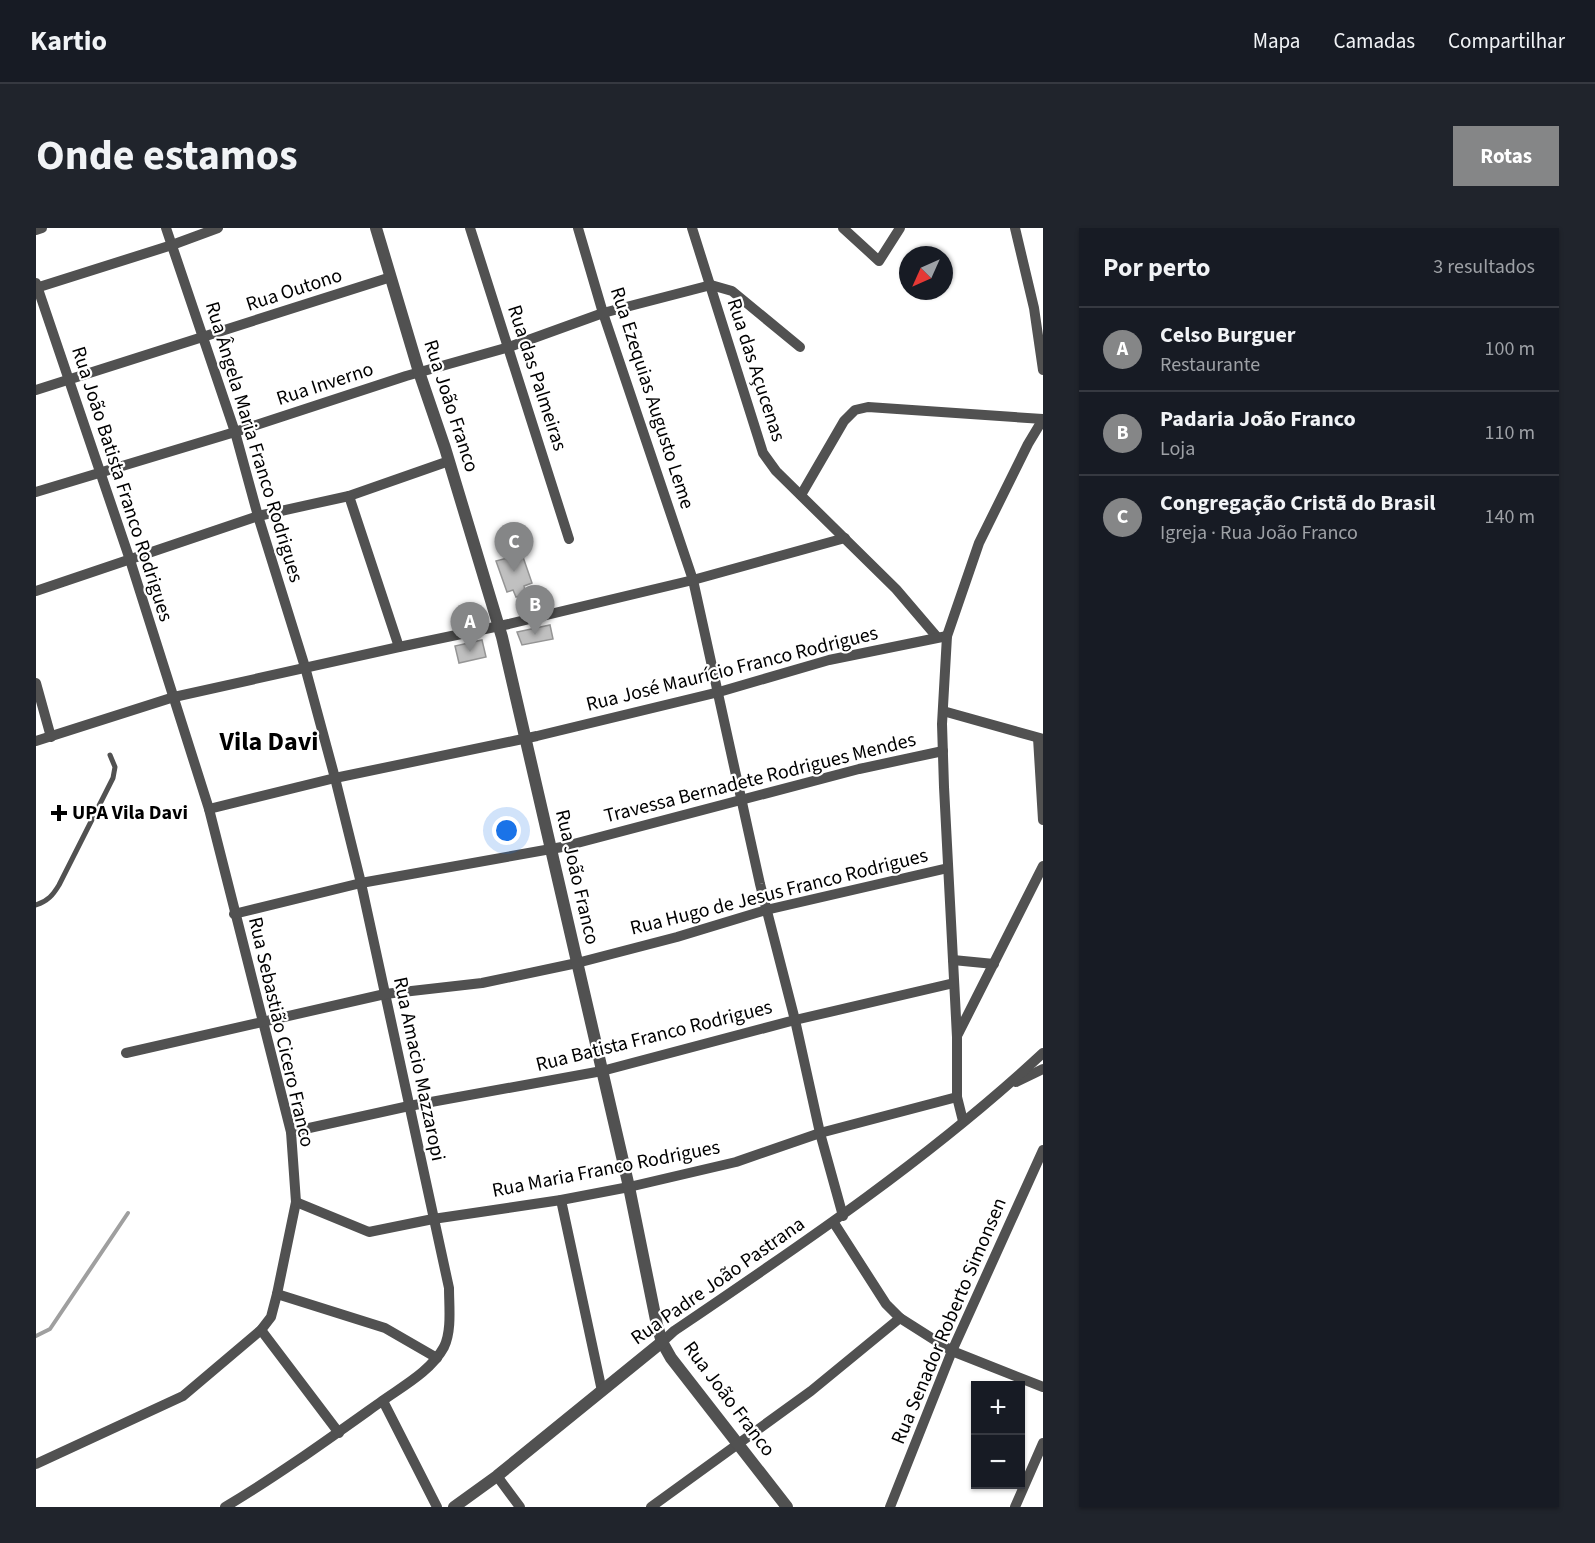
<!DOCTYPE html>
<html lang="pt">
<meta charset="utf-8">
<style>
body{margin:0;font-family:"Source Sans 3",sans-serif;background:#20242c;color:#f1f3f6}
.controls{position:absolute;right:18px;bottom:18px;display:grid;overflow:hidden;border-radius:0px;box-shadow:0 2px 4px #0004}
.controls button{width:54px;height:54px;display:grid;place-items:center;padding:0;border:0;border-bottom:2px solid #363941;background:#171b24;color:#f1f3f6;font:30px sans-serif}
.compass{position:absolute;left:863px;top:18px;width:54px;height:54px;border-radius:50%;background:#171b24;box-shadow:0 2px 4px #0004;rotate:225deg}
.you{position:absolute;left:471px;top:603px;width:21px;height:21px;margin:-15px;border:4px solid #fff;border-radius:50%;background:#1a73e8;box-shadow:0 0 0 9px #1a73e833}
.badge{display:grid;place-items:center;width:39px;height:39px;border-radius:50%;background:#858687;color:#fff;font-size:20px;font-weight:700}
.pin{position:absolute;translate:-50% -50px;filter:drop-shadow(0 2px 3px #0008)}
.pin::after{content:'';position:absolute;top:32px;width:21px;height:18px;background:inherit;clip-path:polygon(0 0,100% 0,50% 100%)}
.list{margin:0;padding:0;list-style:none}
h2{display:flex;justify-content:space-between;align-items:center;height:78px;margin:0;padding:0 24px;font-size:26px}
h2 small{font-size:20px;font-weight:400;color:#9ea1a6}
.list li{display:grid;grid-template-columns:39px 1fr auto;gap:18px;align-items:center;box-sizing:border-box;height:84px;padding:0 24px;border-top:2px solid #363941}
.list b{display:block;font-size:22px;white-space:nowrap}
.list p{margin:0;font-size:20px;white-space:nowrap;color:#9ea1a6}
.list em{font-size:20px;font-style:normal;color:#9ea1a6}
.map{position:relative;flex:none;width:1007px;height:1279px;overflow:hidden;border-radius:0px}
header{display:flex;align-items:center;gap:36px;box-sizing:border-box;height:84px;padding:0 30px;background:#171b24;border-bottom:2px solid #363941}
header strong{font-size:28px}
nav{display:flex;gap:33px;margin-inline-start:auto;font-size:21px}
.intro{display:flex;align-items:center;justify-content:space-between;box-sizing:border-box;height:144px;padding:0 36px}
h1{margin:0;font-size:42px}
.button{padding:15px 27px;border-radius:0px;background:#858687;color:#fff;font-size:21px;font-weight:700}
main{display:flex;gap:36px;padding:0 36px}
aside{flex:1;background:#171b24;border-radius:0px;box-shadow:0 2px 4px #0004}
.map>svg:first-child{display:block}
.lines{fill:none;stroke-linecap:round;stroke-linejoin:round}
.stream{stroke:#9f9f9f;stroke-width:4}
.building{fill:#c0c0c0;stroke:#959595;stroke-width:1.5}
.service{stroke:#515151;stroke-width:5}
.minor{stroke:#515151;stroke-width:10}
.tertiary{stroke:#515151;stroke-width:12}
.poi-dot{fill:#000;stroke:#fff;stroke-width:2}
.labels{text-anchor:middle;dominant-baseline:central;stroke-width:4.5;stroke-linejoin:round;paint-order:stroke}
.street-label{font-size:20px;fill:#000;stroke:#fff}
.poi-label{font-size:20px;font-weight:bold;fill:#000;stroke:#fff;text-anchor:start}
.district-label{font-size:26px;font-weight:bold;fill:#000;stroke:#fff}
</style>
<header>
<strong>Kartio</strong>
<nav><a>Mapa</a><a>Camadas</a><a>Compartilhar</a></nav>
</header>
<div class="intro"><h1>Onde estamos</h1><a class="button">Rotas</a></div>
<main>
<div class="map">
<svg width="1007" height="1279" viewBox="0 0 1007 1279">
<rect width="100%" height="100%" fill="#fff"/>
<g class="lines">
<path class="stream" d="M0,1108L14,1101L92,985"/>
</g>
<g class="building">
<path d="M486,326L496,355L488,358L490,366L480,369L477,362L471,364L460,333Z"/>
<path d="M514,397L517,411L486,417L481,404Z"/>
<path d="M446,412L450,429L423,435L419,418Z"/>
</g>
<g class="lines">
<path class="service" d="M0,677C12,673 17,667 23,657L77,550L79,539L74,527"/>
<g class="minor">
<path d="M130,0L199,204L222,288L269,439L299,550L325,655L413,1060C413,1078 416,1103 408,1119C395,1143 367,1158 346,1173C294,1210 243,1247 189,1279"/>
<path d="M434,0L533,311"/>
<path d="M542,0L567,85L657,352L724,656L759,792L784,905L807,988"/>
<path d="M656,0L727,225L740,243L860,361L901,409"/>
<path d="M807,0L843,33L864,0"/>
<path d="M979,0L998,80L1007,142"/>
<path d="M0,2L6,0"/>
<path d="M0,55L94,332L173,581L255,904L260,974L241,1066L235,1089L225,1102L147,1168L0,1236"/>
<path d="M0,60L136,17L182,0"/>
<path d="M0,162L355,49"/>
<path d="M0,264L199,204L370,148L473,119L567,85L675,57L696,63L764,119"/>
<path d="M765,267L808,193L819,182L832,179L1007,191"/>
<path d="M313,268L363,419"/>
<path d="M0,363L222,288L313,268L413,233"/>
<path d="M0,455L15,509"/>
<path d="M907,483L1007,511"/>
<path d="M1002,510L1007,592"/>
<path d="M0,513L138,469L363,419L473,396L657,352L809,310"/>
<path d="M173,581L299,550L501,508L683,464L793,432L911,408"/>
<path d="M198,686L325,655L526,619L823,541L907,523"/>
<path d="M917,732L958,736"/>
<path d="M922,806L1007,638"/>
<path d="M90,825L349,766L446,755L541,735L641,709L730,682L912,640"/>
<path d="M980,854L1007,841"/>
<path d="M927,893L921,869V809L908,559L906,496L911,408L943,315L992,216L1007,191"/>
<path d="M255,904L373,878L566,843L759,792L918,755"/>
<path d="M525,972L566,1163"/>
<path d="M260,974L333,1004L397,991L525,972L593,959L700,934L784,905L921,869"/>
<path d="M798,995L850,1076L864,1090L916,1123L1007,1159"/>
<path d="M241,1066L349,1100L401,1130"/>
<path d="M225,1102L303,1205"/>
<path d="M626,1114L638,1103C765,1017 894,930 1007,825"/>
<path d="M347,1173L401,1279"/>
<path d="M461,1248L484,1279"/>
<path d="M615,1279L775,1163L864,1090"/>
<path d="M854,1279L916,1123L1007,922"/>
<path d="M979,1279L1007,1215"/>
</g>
<g class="tertiary">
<path d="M340,0L383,144L409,220L466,409L593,959L621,1097L626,1114L635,1130L751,1279"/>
<path d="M418,1279L461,1248L626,1114"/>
</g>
</g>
<path class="poi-dot" d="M20 576h6v6h6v6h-6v6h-6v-6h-6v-6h6z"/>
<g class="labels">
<g class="street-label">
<text transform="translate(258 62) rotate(-18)">Rua Outono</text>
<text transform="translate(720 142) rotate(72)">Rua das Açucenas</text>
<text transform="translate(501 150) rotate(72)">Rua das Palmeiras</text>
<text transform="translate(289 156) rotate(-18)">Rua Inverno</text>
<text transform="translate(616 170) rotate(72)">Rua Ezequias Augusto Leme</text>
<text transform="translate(415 178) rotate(72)">Rua João Franco</text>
<text transform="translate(218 214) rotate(73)">Rua Ângela Maria Franco Rodrigues</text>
<text transform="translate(86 256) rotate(72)">Rua João Batista Franco Rodrigues</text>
<text transform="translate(696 441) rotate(-14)">Rua José Maurício Franco Rodrigues</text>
<text transform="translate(724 550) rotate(-14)">Travessa Bernadete Rodrigues Mendes</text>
<text transform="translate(541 649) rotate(77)">Rua João Franco</text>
<text transform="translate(743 664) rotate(-14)">Rua Hugo de Jesus Franco Rodrigues</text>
<text transform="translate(245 804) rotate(77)">Rua Sebastião Cicero Franco</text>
<text transform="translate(618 808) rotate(-14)">Rua Batista Franco Rodrigues</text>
<text transform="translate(383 841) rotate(78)">Rua Amacio Mazzaropi</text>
<text transform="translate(570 941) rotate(-11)">Rua Maria Franco Rodrigues</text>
<text transform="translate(682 1053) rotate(-35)">Rua Padre João Pastrana</text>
<text transform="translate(913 1093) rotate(-67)">Rua Senador Roberto Simonsen</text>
<text transform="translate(693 1171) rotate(53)">Rua João Franco</text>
</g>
<g class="poi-label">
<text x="36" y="585">UPA Vila Davi</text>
</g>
<g class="district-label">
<text x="233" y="513">Vila Davi</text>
</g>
</g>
</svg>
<div class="controls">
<button>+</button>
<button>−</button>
</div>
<svg class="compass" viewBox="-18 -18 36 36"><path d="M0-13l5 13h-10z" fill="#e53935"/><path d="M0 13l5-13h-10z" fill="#9ea1a6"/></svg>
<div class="you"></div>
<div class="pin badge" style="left:434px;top:424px">A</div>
<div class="pin badge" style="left:499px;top:407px">B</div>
<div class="pin badge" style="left:478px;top:344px">C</div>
</div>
<aside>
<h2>Por perto<small>3 resultados</small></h2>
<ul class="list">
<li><span class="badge">A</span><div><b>Celso Burguer</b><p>Restaurante</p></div><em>100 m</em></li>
<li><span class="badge">B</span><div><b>Padaria João Franco</b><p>Loja</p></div><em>110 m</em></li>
<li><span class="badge">C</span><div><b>Congregação Cristã do Brasil</b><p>Igreja · Rua João Franco</p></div><em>140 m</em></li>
</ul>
</aside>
</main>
